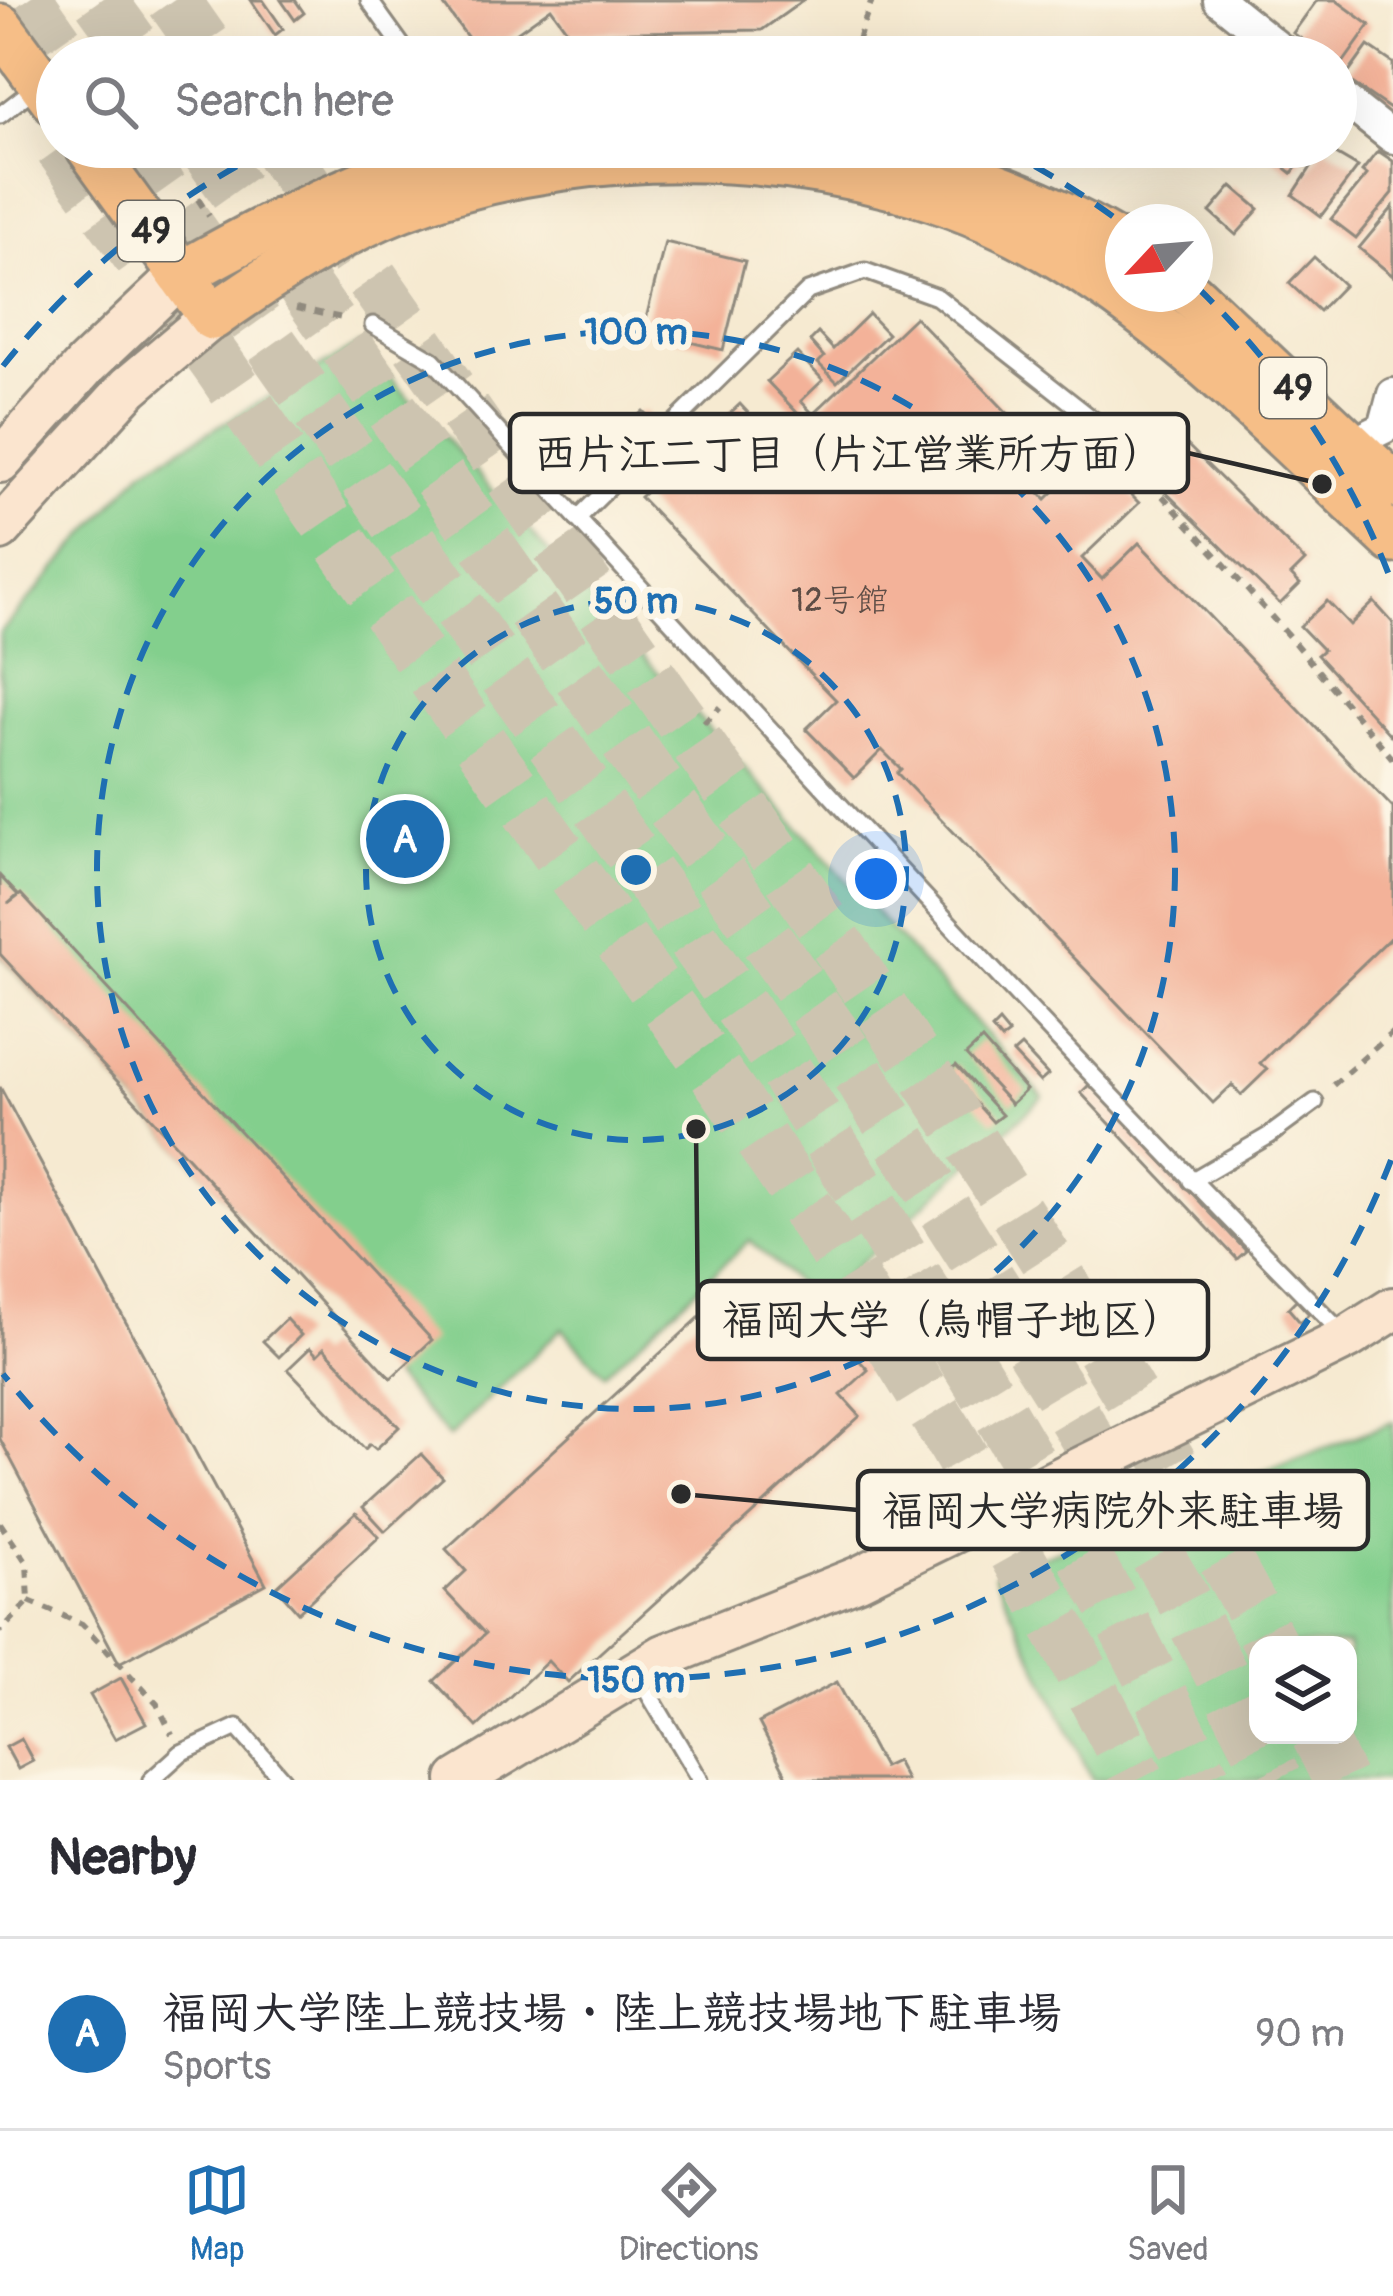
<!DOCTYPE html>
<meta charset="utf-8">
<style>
body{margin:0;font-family:Pangolin,"Klee One",sans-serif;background:#f7f7f7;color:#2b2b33}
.controls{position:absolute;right:36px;bottom:36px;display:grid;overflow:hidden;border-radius:24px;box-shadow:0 12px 48px #0002}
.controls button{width:108px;height:108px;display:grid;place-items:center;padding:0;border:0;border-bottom:3px solid #e1e1e2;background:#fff;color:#2b2b33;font:60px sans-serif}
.compass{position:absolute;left:1105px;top:204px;width:108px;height:108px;border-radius:50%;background:#fff;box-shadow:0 12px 48px #0002;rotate:244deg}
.you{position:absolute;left:876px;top:879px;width:42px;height:42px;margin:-30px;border:9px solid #fff;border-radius:50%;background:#1a73e8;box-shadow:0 0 0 18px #1a73e833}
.badge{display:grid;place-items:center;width:78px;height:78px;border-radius:50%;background:#1f6fb2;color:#fff;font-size:39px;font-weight:700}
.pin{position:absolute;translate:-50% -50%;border:6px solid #fff;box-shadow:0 3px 12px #0006}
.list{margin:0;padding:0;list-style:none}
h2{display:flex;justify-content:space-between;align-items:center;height:156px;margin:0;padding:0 48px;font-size:51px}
h2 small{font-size:39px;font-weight:400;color:#7c7c81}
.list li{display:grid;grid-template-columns:78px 1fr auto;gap:36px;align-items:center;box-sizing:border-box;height:192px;padding:0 48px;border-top:3px solid #e1e1e2}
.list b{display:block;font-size:45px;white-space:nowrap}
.list p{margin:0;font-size:39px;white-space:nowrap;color:#7c7c81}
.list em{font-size:39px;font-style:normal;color:#7c7c81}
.icon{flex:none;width:66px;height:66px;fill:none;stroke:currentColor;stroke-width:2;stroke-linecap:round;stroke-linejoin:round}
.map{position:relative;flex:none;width:1393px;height:1780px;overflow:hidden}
.search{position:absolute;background:#fff;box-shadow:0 12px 48px #0002;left:36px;right:36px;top:36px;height:132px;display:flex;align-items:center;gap:30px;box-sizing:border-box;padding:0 42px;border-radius:66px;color:#7c7c81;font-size:45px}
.sheet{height:348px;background:#fff}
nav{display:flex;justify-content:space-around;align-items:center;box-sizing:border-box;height:168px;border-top:3px solid #e1e1e2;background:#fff;font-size:33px;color:#7c7c81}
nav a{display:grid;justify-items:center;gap:6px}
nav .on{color:#1f6fb2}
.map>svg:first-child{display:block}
.green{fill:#83cf8d;stroke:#577d5c;stroke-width:3;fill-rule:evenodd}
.building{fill:#f3b299;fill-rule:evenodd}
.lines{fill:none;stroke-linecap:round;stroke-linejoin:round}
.highway-tunnel{stroke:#cdc4b0;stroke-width:54;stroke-dasharray:54 27;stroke-linecap:butt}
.lane-casing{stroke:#908a7e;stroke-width:21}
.street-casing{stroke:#908a7e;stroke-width:36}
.secondary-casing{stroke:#908a7e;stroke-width:48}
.primary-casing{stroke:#908a7e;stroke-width:51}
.path{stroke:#908a7e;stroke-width:6;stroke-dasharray:9 9;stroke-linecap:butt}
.lane{stroke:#fff;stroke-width:15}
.street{stroke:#fff;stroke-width:30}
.secondary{stroke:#fbe5cf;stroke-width:42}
.primary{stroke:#f6be87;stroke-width:45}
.ring{fill:none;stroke:#1f6fb2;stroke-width:6;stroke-dasharray:21 15}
.labels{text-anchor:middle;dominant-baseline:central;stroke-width:12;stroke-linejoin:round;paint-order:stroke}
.number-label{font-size:33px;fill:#5d4d46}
.shield{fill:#fcf5e5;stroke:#6a6863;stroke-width:3}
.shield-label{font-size:36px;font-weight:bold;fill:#2b2b2b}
.centre{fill:#1f6fb2;stroke:#fcf5e5;stroke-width:6}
.ring-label{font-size:36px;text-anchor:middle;font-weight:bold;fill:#1f6fb2;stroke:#fcf5e5;stroke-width:12;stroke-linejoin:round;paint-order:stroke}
.leader{fill:none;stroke:#2b2b2b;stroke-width:4.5}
.callout-dot{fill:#2b2b2b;stroke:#fcf5e5;stroke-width:4.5}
.callout{fill:#fcf5e5;stroke:#2b2b2b;stroke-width:4.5}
.callout-label{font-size:42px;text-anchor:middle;font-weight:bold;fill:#2b2b2b}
</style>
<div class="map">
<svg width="1393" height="1780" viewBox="0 0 1393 1780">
<rect width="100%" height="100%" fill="#fcf5e5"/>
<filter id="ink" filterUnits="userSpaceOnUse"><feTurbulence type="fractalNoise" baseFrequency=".00833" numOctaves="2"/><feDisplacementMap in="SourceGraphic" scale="24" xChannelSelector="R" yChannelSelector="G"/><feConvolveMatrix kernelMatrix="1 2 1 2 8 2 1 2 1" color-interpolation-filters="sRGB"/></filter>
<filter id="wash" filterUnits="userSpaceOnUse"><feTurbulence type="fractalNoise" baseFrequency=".004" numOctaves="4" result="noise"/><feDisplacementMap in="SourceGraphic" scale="48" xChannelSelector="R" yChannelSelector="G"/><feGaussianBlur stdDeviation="2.7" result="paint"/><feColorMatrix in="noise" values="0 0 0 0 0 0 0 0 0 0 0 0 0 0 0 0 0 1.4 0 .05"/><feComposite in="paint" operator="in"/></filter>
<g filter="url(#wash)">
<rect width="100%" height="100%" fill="#f6ead1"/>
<g class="green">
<path d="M360,344L1043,1097L816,1303L750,1240L604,1374L562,1328L449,1437L0,955V633L143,470Z"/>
<path d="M1393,1422V1780H1092L994,1575ZM1258,1645H1348V1735H1258Z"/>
</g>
<g id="blocks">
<g class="building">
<path d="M251,0H263L283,29L275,35Z"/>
<path d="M281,0H295L304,13L295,20Z"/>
<path d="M440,0H804L762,30L569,33L551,8L482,57Z"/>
<path d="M1317,0H1336L1370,25L1340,67L1336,57H1326L1293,33Z"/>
<path d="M1218,33L1251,57H1198Z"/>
<path d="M1368,46L1393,63V105L1390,109L1345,78Z"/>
<path d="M1259,147H1311L1292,173Z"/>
<path d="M1324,147L1358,167L1321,216L1293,195Z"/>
<path d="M1378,151L1393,161V193L1356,238L1331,219L1367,175L1362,171Z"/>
<path d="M1232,186L1259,209L1236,235L1210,212Z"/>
<path d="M1393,207V276L1359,248Z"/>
<path d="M665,242L745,261L723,350L643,331Z"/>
<path d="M1314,257L1344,285L1319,311L1289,283Z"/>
<path d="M869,314L888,334L837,382L818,363L824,357L810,341L818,333L833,349Z"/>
<path d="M915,317L1049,456L1026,478L1046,499L1092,454L1109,472L1139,441L1150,452L1172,430L1305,561L1291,575L1300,584L1280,604L1144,471L1126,490L1139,503L1082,558L1102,579L1139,543L1393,808V935L1260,1063L1267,1070L1241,1095L1232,1085L1213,1103L897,773L901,769L882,750L854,778L806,729L836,700L640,497L740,404L777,444L803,419L767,381L797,353L823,380L801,401L813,414ZM1133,460L1140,467L1122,486L1115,478Z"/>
<path d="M643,411L650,418L624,442L617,435Z"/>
<path d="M1327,601L1350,625L1374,602L1393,623V738L1317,655L1323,650L1300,626Z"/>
<path d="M0,876L18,895L8,904L21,894L432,1340L391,1378L0,954Z"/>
<path d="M999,1022L1009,1034L1001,1040L992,1029Z"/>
<path d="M982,1040L1026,1090L1011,1104L966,1055Z"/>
<path d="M1021,1046L1048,1075L1040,1082L1013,1053Z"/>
<path d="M956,1065L1002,1115L993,1122L948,1072Z"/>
<path d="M1090,1084L1246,1251L1237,1259L1081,1093Z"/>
<path d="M0,1087L266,1584L119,1663L0,1439Z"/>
<path d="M736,1284L756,1306L776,1287L834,1349L842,1341L868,1370L841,1395L860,1416L568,1682L548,1661L477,1727L434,1681L485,1634L445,1591L466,1571L446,1549Z"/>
<path d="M1296,1300L1309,1314L1300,1322L1288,1308Z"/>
<path d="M286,1319L301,1335L279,1357L263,1341Z"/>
<path d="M310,1348L317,1355L324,1348L399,1427L376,1449L370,1444L365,1449L288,1369Z"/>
<path d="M421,1454L443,1478L385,1531L363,1507Z"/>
<path d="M356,1513L379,1537L298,1612L276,1587Z"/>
<path d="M121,1678L146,1723L115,1739L90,1695Z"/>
<path d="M837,1682L883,1767L896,1761L906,1780H789L759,1723Z"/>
<path d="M21,1739L33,1761L18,1769L6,1747Z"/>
</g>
</g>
</g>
<g filter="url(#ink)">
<use href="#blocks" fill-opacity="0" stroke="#908a7e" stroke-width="3"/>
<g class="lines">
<g class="highway-tunnel">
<path d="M26,0L66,57"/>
<path d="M100,0L141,57"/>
<path d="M173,0L213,57"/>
<path d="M61,147L222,370L448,698L731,1095L832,1246L954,1444L1070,1649L1138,1780"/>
<path d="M131,147L781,1064L1002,1417L1123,1623L1204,1780"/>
<path d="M205,147L831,1031L1059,1391L1180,1594L1275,1780"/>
<path d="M278,147C412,334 542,524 675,712C887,1013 1099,1318 1271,1645"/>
<path d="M1318,1735L1340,1780"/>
</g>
<g class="lane-casing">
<g id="lane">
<path d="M369,0L410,57"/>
<path d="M0,115L40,84"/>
<path d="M373,325L433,360C732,688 1030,1018 1342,1333"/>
<path d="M577,519L808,291L865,271L937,297L1100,425"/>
<path d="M1191,1181L1270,1135L1315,1102"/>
<path d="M637,1674L700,1780"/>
<path d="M151,1780L181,1753L237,1727L283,1780"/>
</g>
</g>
<g class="street-casing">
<g id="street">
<path d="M1219,0L1290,57"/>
<path d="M1336,93L1393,138"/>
<path d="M1351,444L1384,428L1393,394"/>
</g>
</g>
<g class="secondary-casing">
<g id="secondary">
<path d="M0,461L85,366L182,274"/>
<path d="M0,529L129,387L212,317"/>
<path d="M459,1780L664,1656L859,1578L1347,1338L1393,1309"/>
</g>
</g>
<g class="primary-casing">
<g id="primary">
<path d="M0,27L57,104"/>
<path d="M89,147L212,317C272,275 333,235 401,208C598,133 860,142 1045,248C1176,323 1284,438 1393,540"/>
<path d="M884,147C967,174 1049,202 1123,247"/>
<path d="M182,274C273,222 366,177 467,147"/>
<path d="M1191,294L1393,485"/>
</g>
</g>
<g class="path">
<path d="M705,57H733"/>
<path d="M852,57L872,0"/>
<path d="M198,199L209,216"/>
<path d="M296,308L347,319"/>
<path d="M1114,442L1280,626L1393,759"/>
<path d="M704,723L720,707"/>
<path d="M1333,1085L1393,1032"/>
<path d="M0,1523L27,1563L29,1601L0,1632"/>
<path d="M29,1601L82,1624L157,1704L172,1734"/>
</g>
<use href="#lane" class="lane"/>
<use href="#street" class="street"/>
<use href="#secondary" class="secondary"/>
<use href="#primary" class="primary"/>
</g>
</g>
<g class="ring">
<circle cx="636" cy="870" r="270"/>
<circle cx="636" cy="870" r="539"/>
<path d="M1391 1160A809 809 0 0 1 3 1374M3 366A809 809 0 0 1 269 149M1003 149A809 809 0 0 1 1123 224M1198 288A809 809 0 0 1 1391 580"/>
</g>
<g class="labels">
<g class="number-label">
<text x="840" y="600">12号館</text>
</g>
<g class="shield">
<rect x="118" y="201" width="66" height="60" rx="9"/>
<rect x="1260" y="358" width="66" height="60" rx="9"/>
</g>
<g class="shield-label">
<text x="151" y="231">49</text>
<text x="1293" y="388">49</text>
</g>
</g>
<circle cx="636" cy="870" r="18" class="centre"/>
<g class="ring-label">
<text x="636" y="344">100 m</text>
<text x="636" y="613">50 m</text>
<text x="636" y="1692">150 m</text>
</g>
<path class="leader" d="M1322 484L1188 453M696 1129L698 1320M681 1494L858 1510"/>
<g class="callout-dot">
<circle cx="1322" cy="484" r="12"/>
<circle cx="696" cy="1129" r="12"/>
<circle cx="681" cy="1494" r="12"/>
</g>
<g class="callout">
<rect x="510" y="414" width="678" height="78" rx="12"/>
<rect x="698" y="1281" width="510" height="78" rx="12"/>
<rect x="858" y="1471" width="510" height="78" rx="12"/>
</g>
<g class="callout-label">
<text x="849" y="468">西片江二丁目（片江営業所方面）</text>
<text x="953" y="1334">福岡大学（烏帽子地区）</text>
<text x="1113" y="1525">福岡大学病院外来駐車場</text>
</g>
</svg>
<div class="controls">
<button><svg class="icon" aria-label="layers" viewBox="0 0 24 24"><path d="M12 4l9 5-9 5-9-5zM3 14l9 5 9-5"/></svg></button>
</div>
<svg class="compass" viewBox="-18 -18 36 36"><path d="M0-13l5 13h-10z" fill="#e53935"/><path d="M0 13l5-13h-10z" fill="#7c7c81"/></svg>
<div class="you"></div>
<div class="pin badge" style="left:405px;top:839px">A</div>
<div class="search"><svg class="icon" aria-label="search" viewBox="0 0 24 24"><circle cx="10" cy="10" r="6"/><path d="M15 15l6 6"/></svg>Search here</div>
</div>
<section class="sheet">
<h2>Nearby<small></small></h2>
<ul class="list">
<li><span class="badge">A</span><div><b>福岡大学陸上競技場・陸上競技場地下駐車場</b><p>Sports</p></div><em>90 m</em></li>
</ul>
</section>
<nav>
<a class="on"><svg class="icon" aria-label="map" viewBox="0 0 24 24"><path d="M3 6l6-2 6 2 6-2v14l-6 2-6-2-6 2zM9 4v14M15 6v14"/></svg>Map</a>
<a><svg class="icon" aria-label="directions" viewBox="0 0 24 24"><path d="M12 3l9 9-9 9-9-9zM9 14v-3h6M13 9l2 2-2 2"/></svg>Directions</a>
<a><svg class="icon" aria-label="saved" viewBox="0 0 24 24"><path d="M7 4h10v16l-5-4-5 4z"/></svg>Saved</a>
</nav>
